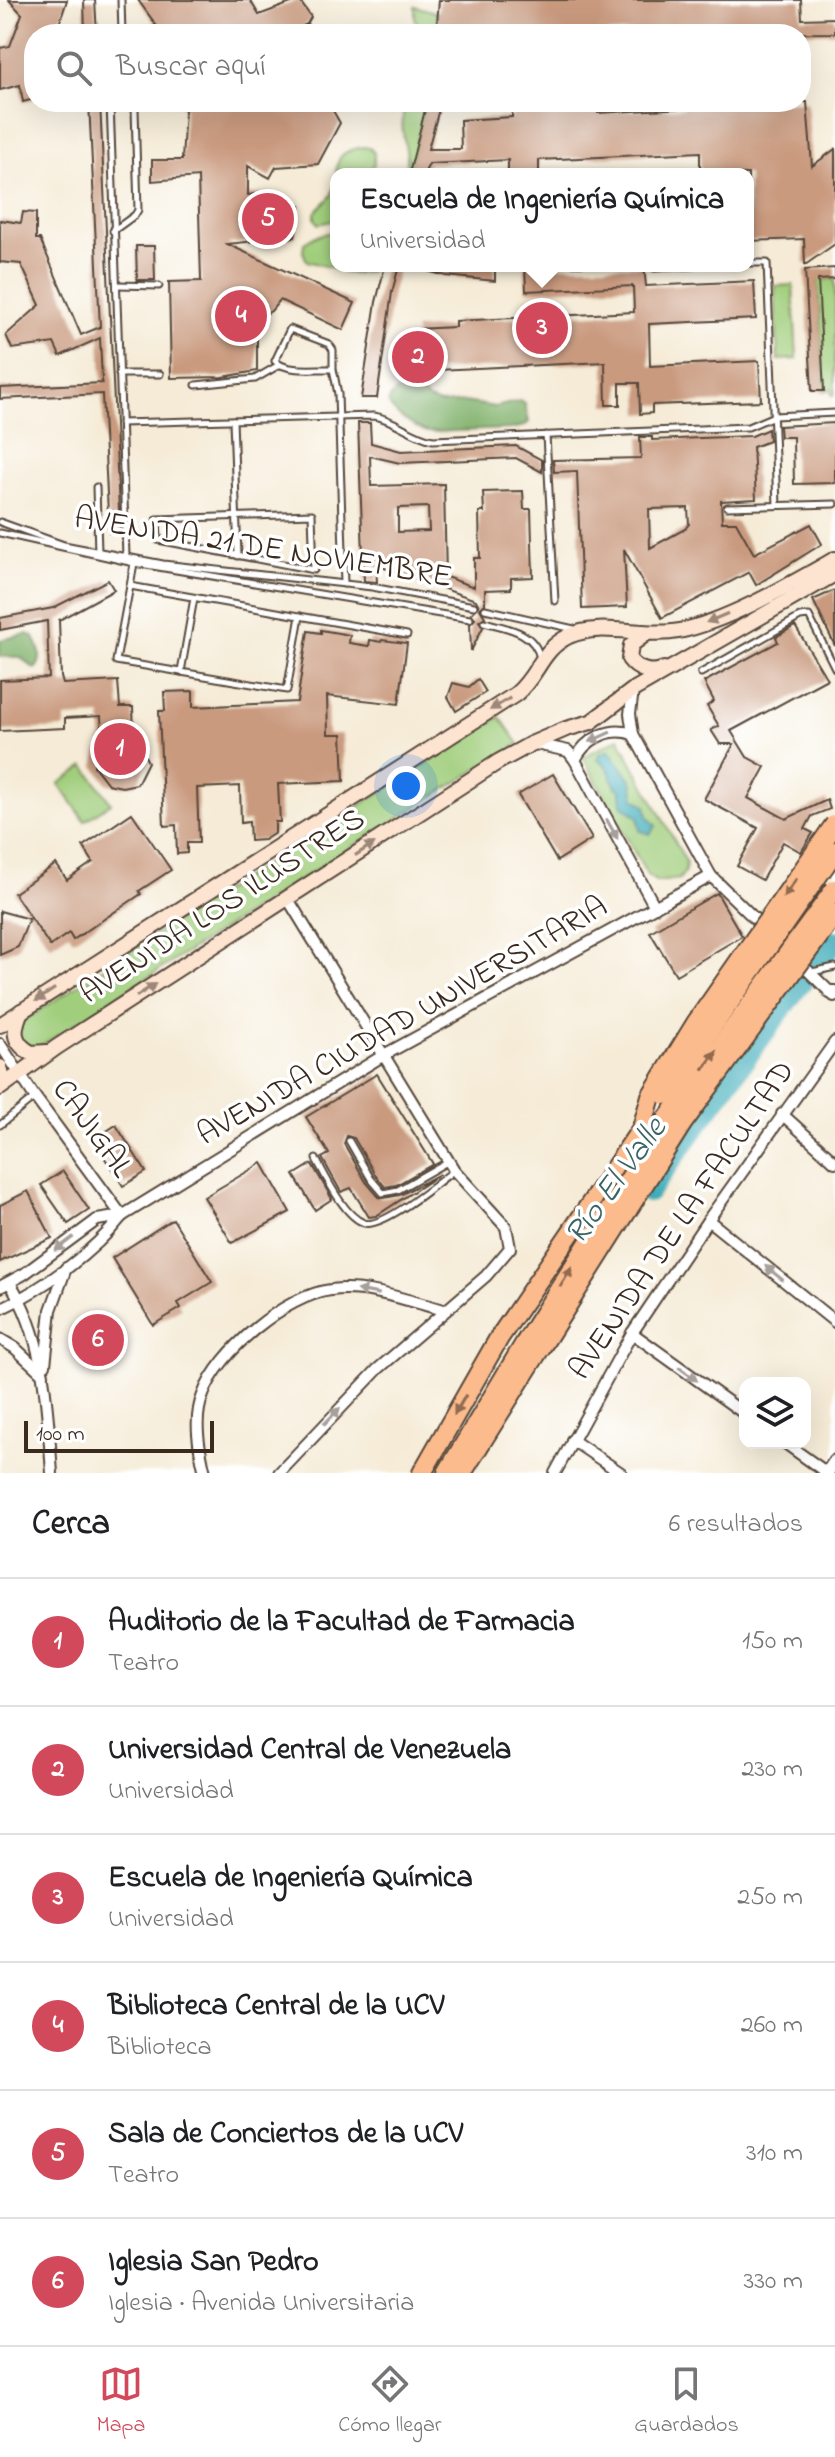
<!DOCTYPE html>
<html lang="es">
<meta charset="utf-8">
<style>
body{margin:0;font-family:"Indie Flower",sans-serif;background:#f6f6f6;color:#202124}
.controls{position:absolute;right:24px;bottom:24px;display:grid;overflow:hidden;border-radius:16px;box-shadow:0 8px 32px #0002}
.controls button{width:72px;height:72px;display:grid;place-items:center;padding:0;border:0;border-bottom:2px solid #e0e0e0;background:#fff;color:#202124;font:40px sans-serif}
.scale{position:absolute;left:24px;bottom:20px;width:190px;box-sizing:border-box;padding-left:8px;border:4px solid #3b2a1e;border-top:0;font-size:22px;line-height:28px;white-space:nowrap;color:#3b2a1e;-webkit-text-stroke:6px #fff;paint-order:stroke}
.you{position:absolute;left:406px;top:786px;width:28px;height:28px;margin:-20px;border:6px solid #fff;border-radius:50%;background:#1a73e8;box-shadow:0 0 0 12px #1a73e833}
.badge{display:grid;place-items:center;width:52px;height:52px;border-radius:50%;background:#d1495b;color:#fff;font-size:26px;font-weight:700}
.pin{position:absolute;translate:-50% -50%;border:4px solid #fff;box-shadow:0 2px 8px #0006}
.popup{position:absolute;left:330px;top:168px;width:424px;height:104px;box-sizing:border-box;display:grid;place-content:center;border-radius:16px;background:#fff;filter:drop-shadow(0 2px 6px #0005);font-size:26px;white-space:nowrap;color:#757577}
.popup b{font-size:30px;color:#202124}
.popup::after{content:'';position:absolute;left:50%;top:100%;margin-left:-16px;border:16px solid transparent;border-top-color:#fff}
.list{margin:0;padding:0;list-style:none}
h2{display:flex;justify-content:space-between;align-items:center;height:104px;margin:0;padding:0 32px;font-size:34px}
h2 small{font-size:26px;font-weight:400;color:#757577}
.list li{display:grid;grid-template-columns:52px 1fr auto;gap:24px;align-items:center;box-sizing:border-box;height:128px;padding:0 32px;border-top:2px solid #e0e0e0}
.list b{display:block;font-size:30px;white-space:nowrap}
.list p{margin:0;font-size:26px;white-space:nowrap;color:#757577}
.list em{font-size:26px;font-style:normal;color:#757577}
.icon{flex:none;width:44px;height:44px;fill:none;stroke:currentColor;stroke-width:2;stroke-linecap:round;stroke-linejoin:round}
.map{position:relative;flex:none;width:835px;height:1473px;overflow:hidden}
.search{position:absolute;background:#fff;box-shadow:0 8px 32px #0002;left:24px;right:24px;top:24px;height:88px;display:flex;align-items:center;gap:20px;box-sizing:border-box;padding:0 28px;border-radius:32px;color:#757577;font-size:30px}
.sheet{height:872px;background:#fff}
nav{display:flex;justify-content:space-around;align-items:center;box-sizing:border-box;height:112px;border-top:2px solid #e0e0e0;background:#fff;font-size:22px;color:#757577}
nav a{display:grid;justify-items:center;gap:4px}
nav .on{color:#d1495b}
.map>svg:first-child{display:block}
.green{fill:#a0ce7b;stroke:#6e7c4c;stroke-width:2}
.forest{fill:#80b16b;stroke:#5e6e44;stroke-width:2}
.water{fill:#3cacb9;stroke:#3c6b6c;stroke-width:2}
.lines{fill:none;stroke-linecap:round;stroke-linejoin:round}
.river{stroke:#3cacb9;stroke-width:22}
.building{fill:#c99a7e;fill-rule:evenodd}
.service-casing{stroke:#57473a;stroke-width:9}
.minor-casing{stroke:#57473a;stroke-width:14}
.tertiary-casing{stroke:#57473a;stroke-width:16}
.secondary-casing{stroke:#57473a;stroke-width:18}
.motorway-casing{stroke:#57473a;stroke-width:22}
.service{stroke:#fff;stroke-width:5}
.minor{stroke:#fff;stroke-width:10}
.tertiary{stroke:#fff;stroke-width:12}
.secondary{stroke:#fde4d1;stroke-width:14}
.motorway{stroke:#fbbb8d;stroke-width:18}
.motorway-bridge-casing{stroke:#57473a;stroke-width:22;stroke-linecap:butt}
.motorway-bridge{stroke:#fbbb8d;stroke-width:18}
.oneway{fill:#9c8778}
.oneway2{fill:#a79f9a}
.oneway3{fill:#916b50}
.labels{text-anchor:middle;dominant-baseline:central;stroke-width:7;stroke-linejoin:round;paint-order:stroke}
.street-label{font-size:32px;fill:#3b2a1e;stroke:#fff}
.water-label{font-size:34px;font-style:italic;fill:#3b6464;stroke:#fff}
</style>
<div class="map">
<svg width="835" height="1473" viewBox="0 0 835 1473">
<rect width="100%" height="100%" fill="#fff"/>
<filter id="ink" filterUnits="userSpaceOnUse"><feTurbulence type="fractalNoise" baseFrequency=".0125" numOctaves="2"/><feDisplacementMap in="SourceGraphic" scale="16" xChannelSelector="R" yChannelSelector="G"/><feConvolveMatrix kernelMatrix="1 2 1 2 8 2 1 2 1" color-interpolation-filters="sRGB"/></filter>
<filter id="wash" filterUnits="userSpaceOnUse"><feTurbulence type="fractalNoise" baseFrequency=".006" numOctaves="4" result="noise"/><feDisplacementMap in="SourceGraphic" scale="32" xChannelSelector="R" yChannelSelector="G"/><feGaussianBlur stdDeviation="1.8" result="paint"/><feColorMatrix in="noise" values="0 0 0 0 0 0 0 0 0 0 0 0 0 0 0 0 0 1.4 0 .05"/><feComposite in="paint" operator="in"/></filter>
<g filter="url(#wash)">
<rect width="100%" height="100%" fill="#f5ebd6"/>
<g class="green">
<path d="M415,6L438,13L436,34H420L415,18Z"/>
<path d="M408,102H427L409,174H405C413,150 393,126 408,102Z"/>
<path d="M363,147L370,148L374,153V165L365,174H336V220L319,224L315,219V213C320,205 328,202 332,194C342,170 326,153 363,147Z"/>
<path d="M336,231V266H373L370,271L354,274L307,261L303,252L304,243L316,236Z"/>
<path d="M835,279V395H832L831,389L824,391L818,280Z"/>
<path d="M793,285L797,359L778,360L775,286Z"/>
<path d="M500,717L519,744L377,831L45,1043L30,1051L13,1028L157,933Z"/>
<path d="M619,738L686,862L685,872L679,879L657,882L647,875L583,757Z"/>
<path d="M85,766L111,803L85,821L59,784Z"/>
</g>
<g class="forest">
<path d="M407,389L419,391L429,400L441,404L465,402L495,407L520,401L525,404L529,422L524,426L512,429L427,432C414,427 392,414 388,402C392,393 397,390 407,389Z"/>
<path d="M27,634L33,636C39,646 44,660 35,669L20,657L0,656V640Z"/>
</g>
<path class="water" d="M609,750L632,781L635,798L646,806L648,817L656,826L650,834L640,831L638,817L622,805L621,791C611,786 613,773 606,766C603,763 599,762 597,758L600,754Z"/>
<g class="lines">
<path class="river" d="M648,1192L795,990L835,941"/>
</g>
<g id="blocks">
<g class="building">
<path d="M9,0H67L56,34H34V99L23,102L20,85L0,90V48L10,46L22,14Z"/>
<path d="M84,0H95L97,34H85Z"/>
<path d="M138,0H250L259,15L299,0L311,17L307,24L287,34H138L156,25Z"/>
<path d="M439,0H801L802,19L835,18V33L680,34V29L591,34H436Z"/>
<path d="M89,102H100L120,532L109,533L102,394L0,399V388L102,383L100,338L60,356L54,343L12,349L6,335L40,305L21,264L0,262V220L21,223L23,212L36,213V239H40L81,335L100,327Z"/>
<path d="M175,102H328L340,123L318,164L276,167L270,178L248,166V195L267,193L300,206L295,237L227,244L355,303L343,330L280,300L271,311L257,319V371L223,377L171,378L169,282L201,281L198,177L152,181V160H182L185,109Z"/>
<path d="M427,102H441L428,149H461L460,120L512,117V102H598V113L684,108L683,102H807L812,166L835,149V244L805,265L804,239L748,241V174H700V152L539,160V174H508V160L429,164L424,174H409Z"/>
<path d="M136,246H154L155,280H137Z"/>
<path d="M385,266H399L392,292L377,398H361L376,302Z"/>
<path d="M419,266H495V281L446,276L419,269Z"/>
<path d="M525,266H644L646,286L754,281L756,319L649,324L650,366L759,361L761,401L652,405V413L640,414L639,383H620V405H606L605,362L417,371L415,329L455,327V321L634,312L633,286L526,291Z"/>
<path d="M835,268V279L818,280L824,391H812L805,270Z"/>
<path d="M358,423H370L371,443L401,451L516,446L542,460V472L516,458L400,463L370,456L371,486L444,484L446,577L474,587V558H480L479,512H484L483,492L523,491L524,509H531L533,577L511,578V589L485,590V604L480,609L485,617L479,621L483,627L471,651L470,624L475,619L471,614L479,606L476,600L376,565L377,582L364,581ZM428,507L429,531L398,532V508Z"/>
<path d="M835,423V483L794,484L793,437H780L779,426Z"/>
<path d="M768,429L769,441L753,447L756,499L721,501L722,522H736L754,554L811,524L822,544L756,585L749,572L662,618L624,549L627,607L582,609L577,471L554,472L553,460L641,458L640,437H652V440L752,436ZM688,508L689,524L685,529L650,548L649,509Z"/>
<path d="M108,580L114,590L59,620L61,677L63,684L118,681L120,707H133L134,734L148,762L137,784L122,787L108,784L94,766L102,736L101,716L65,718V728L0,731V680L49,678L47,621L0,630V618L53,608Z"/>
<path d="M835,590V646L813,600Z"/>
<path d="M795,626L827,679L731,731L747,757L765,767L748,798L786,819L827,800L830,809L812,816L805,829L813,833L801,852L783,842L762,880L737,866L758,828L704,799L734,744H720L711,730L719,726L707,706L714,701L704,682L778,642L776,637Z"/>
<path d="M321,630L350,635L349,643L369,646L370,640L381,642L382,640L407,643L399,704L327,696L328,734H342L344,781L278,784L280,822H275V833L264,840L250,841L249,822L241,823L240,786L197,788L199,843H187V853L177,854L176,825L164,826L159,711H165L164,692L193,691V707L297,702L308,631L321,633Z"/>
<path d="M478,679L486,692L456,711L448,697L453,683L469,687Z"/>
<path d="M553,774L592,839L557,861L518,795Z"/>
<path d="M132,813L171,870L139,891L141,894L73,940L69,933L50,946L14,893L56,864L67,880L93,862L83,846Z"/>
<path d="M717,893L742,936L676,975L650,932Z"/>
<path d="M0,911L29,919L18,947L0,955Z"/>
<path d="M377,1074L433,1164L396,1185L385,1187L376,1176L354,1138L347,1136L344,1144L366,1182L379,1197L384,1198L400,1195L440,1174L376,1216L369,1217L351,1188L341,1192L322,1158L329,1154L306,1117Z"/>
<path d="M116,1125L146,1172L123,1186L93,1140Z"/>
<path d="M262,1163L290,1212L232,1243L204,1197Z"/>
<path d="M312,1164L332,1199L315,1210L294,1175Z"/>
<path d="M63,1171L89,1210L68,1224L41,1185Z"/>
<path d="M28,1191L52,1238L0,1262V1205Z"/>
<path d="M173,1219L212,1282L178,1303L181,1308L153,1325L112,1258Z"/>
</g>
</g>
</g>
<g filter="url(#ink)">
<use href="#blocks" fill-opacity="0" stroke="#57473a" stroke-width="2"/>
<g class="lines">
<g class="service-casing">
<g id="service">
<path d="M121,0L122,34"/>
<path d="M110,102L126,556"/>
<path d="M113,231L135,215L138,210L135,109L131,102"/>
<path d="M748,263H767L777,505"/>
<path d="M654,268L692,266"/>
<path d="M118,285L159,286"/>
<path d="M333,369C316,368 288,373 275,361L290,329L329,344L333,350V369L338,394L344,584"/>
<path d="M119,374H160"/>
<path d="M196,385L255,379L279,365"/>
<path d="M233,420L238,556"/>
<path d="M121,423L374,416C395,419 411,436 433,440L748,427L774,416L835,413"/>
<path d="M546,435L555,601"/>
<path d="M96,487L98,552"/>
<path d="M727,507L835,504"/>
<path d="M312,514L314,570L158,540L157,519Z"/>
<path d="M0,522L64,545L163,564L372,587L474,606"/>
<path d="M0,533L134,563L470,619"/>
<path d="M134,563L130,586L407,635"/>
<path d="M130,586L116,661L287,690L300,616"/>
<path d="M485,609L574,629"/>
<path d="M484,622C507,628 534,631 540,658"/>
<path d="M181,672L194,598"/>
<path d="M701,673L800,617L809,616L835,668"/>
<path d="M812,972L835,967"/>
<path d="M0,1125L34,1098"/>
<path d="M349,1141L371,1179L383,1193L398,1190L447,1162"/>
<path d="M316,1159C326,1177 344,1216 364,1223C382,1229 438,1183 453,1171"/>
</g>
</g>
<g class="minor-casing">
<g id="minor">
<path d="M633,690L630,714L633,734L711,876L834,996"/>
<path d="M536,744L568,751L575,760L655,907"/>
<path d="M575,760C585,739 610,726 633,734"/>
<path d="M0,1044L35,1097L122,1216"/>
<path d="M782,1114L835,1162"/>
<path d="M708,1220L835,1322"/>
<path d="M10,1283C46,1340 47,1408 52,1473"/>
<path d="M0,1287L24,1274L97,1220L122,1216"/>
<path d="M0,1309C43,1289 94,1252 122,1216L384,1055L711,876"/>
<path d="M632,1333L745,1414"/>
<path d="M0,1339L15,1348L43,1374"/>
<path d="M45,1365L51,1310L66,1268"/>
<path d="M572,1440L621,1473"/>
<path d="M785,1443L827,1473"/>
<path d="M205,1473C199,1448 193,1419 203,1395C218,1352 286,1295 331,1290C368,1285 408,1301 444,1310"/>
<path d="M279,1473L378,1369L486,1276L510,1248L506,1227L454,1170L288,899"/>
<path d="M555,1473L632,1333L708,1220L835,1042"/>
</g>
</g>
<g class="tertiary-casing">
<g id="tertiary">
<path d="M830,992H835"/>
<path d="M827,1473L835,1461"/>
</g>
</g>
<g class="secondary-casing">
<g id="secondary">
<path d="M647,633L631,645L629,659C637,670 651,675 664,669"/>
<path d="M21,1011C13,1030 12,1042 31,1053L47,1052"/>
<path d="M0,1025L516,694C539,675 540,650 569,636C602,621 644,638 679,631C728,621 791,584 835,559"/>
<path d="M0,1067L2,1076L0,1083"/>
<path d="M0,1088L57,1047L498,762L531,744L566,729L591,722L633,690L835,574"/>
</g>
</g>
<g class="motorway-casing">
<g id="motorway">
<path d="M422,1473L499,1338L642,1128"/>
<path d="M447,1473L525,1343"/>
<path d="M462,1473L541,1347"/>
</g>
</g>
<use href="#service" class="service"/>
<use href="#minor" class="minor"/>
<use href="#tertiary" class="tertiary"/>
<use href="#secondary" class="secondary"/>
<use href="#motorway" class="motorway"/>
<g class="motorway-bridge-casing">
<g id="motorway-bridge">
<path d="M665,1095L835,851"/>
<path d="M642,1128L651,1096L696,1023L835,824"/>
<path d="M525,1343L668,1118L835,889"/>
<path d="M541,1347L682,1124L835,914"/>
</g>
</g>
<use href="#motorway-bridge" class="motorway-bridge"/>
</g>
<defs><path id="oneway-solid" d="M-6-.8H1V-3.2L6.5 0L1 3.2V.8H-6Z" transform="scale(2)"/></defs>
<g class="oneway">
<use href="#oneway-solid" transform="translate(717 618) rotate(157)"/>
<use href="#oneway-solid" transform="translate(500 704) rotate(149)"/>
<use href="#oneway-solid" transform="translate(365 849) rotate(-33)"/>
<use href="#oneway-solid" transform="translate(146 990) rotate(-33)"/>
<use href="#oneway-solid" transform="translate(45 995) rotate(147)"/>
</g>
<g class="oneway2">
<use href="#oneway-solid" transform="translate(600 737) rotate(155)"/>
<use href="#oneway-solid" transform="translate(612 829) rotate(61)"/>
<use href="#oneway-solid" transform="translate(64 1244) rotate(143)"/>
<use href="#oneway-solid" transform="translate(774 1273) rotate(-141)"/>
<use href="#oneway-solid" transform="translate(368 1292) rotate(-170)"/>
<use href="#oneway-solid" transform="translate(688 1374) rotate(36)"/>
<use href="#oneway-solid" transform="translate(332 1416) rotate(-46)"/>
</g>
<g class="oneway3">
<use href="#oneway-solid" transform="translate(790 888) rotate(125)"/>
<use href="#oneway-solid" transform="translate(710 1060) rotate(-54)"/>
<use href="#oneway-solid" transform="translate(566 1277) rotate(-58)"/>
<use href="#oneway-solid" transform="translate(460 1405) rotate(120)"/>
</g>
</g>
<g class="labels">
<g class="street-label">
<text transform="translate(263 549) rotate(9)">AVENIDA 21 DE NOVIEMBRE</text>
<text transform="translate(223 907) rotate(-33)">AVENIDA LOS ILUSTRES</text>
<text transform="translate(403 1022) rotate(-30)">AVENIDA CIUDAD UNIVERSITARIA</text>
<text transform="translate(91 1129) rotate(54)">CAJIGAL</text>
<text transform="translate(683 1221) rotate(-56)">AVENIDA DE LA FACULTAD</text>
</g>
<g class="water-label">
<text transform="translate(617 1182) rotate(-54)">Río El Valle</text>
</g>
</g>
</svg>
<div class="controls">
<button><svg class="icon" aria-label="layers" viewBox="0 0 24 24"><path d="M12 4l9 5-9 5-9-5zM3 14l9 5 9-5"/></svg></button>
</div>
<div class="scale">100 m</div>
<div class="you"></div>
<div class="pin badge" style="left:120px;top:749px">1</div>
<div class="pin badge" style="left:418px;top:357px">2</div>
<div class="pin badge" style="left:542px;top:328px">3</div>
<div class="popup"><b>Escuela de Ingeniería Química</b>Universidad</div>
<div class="pin badge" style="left:241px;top:316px">4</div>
<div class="pin badge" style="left:268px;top:219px">5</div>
<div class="pin badge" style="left:98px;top:1340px">6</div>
<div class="search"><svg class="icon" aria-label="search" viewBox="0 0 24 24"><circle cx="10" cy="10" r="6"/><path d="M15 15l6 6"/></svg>Buscar aquí</div>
</div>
<section class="sheet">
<h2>Cerca<small>6 resultados</small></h2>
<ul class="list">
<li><span class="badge">1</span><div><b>Auditorio de la Facultad de Farmacia</b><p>Teatro</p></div><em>150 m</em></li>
<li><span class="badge">2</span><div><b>Universidad Central de Venezuela</b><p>Universidad</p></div><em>230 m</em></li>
<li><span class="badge">3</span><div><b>Escuela de Ingeniería Química</b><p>Universidad</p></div><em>250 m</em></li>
<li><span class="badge">4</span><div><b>Biblioteca Central de la UCV</b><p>Biblioteca</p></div><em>260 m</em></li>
<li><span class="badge">5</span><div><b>Sala de Conciertos de la UCV</b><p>Teatro</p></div><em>310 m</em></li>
<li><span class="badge">6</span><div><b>Iglesia San Pedro</b><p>Iglesia · Avenida Universitaria</p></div><em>330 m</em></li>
</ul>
</section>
<nav>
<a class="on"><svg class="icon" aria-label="map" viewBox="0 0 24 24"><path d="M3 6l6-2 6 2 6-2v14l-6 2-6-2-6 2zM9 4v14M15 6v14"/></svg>Mapa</a>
<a><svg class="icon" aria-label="directions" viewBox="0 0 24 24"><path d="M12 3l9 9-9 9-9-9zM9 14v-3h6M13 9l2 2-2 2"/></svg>Cómo llegar</a>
<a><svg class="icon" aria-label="saved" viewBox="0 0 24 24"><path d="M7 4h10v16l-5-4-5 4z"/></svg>Guardados</a>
</nav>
